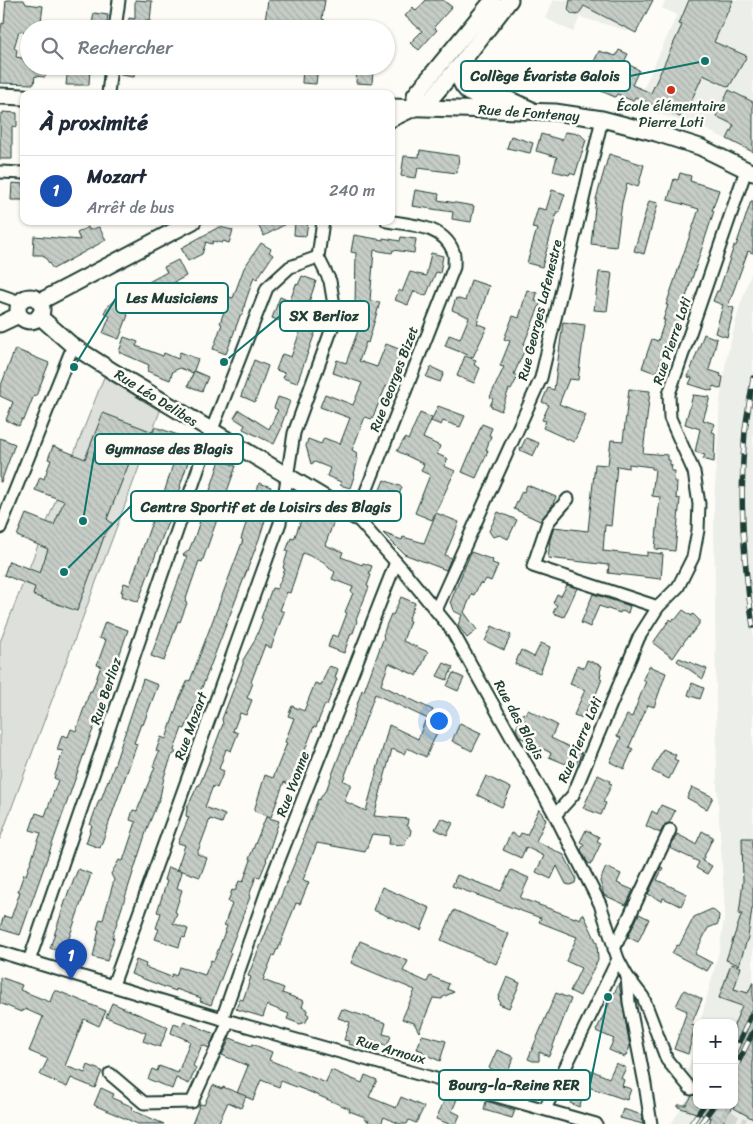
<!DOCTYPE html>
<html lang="fr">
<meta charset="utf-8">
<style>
body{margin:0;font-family:Sriracha,sans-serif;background:#f2f2f3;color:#1f2937}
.controls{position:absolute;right:15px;bottom:15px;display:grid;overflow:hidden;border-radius:10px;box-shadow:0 1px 4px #0004}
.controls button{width:45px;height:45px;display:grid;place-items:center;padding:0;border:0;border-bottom:1px solid #e0e1e3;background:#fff;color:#1f2937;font:25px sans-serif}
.you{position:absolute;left:438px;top:720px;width:18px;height:18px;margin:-12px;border:4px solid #fff;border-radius:50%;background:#1a73e8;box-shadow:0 0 0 8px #1a73e833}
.badge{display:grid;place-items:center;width:32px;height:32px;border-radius:50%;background:#0b8043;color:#fff;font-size:16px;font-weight:700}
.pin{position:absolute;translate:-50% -41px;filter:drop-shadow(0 1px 2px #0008)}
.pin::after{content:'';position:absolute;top:26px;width:18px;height:15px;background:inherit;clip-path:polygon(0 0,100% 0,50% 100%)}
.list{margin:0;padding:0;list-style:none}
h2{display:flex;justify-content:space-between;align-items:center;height:65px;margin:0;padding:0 20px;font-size:21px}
h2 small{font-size:16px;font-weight:400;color:#747a83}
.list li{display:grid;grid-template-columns:32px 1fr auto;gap:15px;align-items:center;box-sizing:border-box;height:70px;padding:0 20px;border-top:1px solid #e0e1e3}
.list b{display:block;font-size:19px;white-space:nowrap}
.list p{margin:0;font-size:16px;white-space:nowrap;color:#747a83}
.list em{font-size:16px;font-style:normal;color:#747a83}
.icon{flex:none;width:28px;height:28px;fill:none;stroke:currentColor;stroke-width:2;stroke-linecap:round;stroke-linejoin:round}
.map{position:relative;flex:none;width:753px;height:1124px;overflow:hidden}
.search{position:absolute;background:#fff;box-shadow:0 1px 4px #0004;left:20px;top:20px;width:375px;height:55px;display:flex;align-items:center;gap:12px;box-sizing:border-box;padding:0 18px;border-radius:28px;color:#747a83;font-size:19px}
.panel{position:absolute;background:#fff;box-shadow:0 1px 4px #0004;left:20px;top:90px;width:375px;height:135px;border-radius:10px}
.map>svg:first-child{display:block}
.built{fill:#eceee9}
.grass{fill:url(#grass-dots);stroke:#7e8e88}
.green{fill:#dde0db;stroke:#7e8e88}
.building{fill:url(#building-back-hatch);stroke:#1f3d34}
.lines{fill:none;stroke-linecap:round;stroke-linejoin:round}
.street-tunnel{stroke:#d1d6d0;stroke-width:11;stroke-dasharray:11 5.5;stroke-linecap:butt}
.street-casing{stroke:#1f3d34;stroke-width:15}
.secondary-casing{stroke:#1f3d34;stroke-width:19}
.street{stroke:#fdfcf7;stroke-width:11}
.secondary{stroke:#fdfcf7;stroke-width:15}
.rail-casing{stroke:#1f3d34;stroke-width:5.5}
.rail{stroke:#fdfcf7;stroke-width:4;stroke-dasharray:11;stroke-linecap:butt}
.poi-dot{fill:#c8321e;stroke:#fdfcf7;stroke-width:2}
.labels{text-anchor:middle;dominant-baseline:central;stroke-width:5;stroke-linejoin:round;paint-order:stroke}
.poi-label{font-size:14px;fill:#1f3d34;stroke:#fdfcf7}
.street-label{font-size:14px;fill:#1f3d34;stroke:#fdfcf7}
.leader{fill:none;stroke:#0f766e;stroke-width:2}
.callout-dot{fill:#0f766e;stroke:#fdfcf7;stroke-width:2}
.callout{fill:#fdfcf7;stroke:#0f766e;stroke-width:2}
.callout-label{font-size:15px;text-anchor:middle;font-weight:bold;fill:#1f3d34}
</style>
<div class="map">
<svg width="753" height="1124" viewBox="0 0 753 1124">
<defs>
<pattern id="grass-dots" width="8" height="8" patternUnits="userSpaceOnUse" patternTransform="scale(1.25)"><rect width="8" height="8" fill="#dde0db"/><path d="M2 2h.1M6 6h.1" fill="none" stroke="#bdc1bd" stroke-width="1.8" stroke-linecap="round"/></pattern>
<pattern id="building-back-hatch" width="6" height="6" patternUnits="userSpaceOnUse" patternTransform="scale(1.25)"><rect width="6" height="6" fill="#c6cdc7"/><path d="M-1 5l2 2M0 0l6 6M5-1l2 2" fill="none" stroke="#aab1ac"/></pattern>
</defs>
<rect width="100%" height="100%" fill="#fdfcf7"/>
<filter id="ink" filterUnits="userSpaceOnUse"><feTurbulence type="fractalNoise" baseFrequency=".02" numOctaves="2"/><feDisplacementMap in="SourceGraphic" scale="10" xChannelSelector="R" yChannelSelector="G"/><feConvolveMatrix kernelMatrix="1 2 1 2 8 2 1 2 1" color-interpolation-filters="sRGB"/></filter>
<g filter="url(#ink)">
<g class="built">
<path d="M554,0H642L628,31L580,17L573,32L545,18Z"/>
<path d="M666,0H753V152L701,127L635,107L677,15L662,8Z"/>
<path d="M753,268V1124H671L697,1084L690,1080L686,1072L689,1067L697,1042V1105H734V1023H700L720,948L725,911L717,786L714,505L720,401L727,356L739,309Z"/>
</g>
<path class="grass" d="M488,69C498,72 506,77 511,86L510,90L504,92L482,89L478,82L480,75Z"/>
<path class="green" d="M104,377L160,411L0,839V642Z"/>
<g class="building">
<path d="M6,0H24L26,4L43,6L40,29H29V32L19,31L14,48L17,50L16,57L27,59L29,66H52L45,77L35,76L34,84L0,83V36L2,23L4,24Z"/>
<path d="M135,0L152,1L150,21L145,20L144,29H128L129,18L135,19Z"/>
<path d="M268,0H325L322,19L325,20L324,29H264Z"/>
<path d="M426,0H443L452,7L434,27L437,30L419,50L410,43L422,31L405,16L413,7L416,11Z"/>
<path d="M570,0H653L636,33L584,6L578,15L572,14L568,10Z"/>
<path d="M689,0H733L714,42L747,56L729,87L703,75L686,112L683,111L680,117L635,97L633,101L617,94L615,97L601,91L606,80L588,74L599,51L616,56L619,50L628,54L624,62L639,70L632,85L651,93L682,25L679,24Z"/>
<path d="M94,13L108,15L106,29H91Z"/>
<path d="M68,66H90L89,85H66Z"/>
<path d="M122,66H135L134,77L121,75Z"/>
<path d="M303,66H318L316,84L302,83Z"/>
<path d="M357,68L373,70L372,84L356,83Z"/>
<path d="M729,90L753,102V152L727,139L734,125L716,116Z"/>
<path d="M3,112L17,113V127L12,126V159H0V114H3Z"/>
<path d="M565,132L580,134L586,140L575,175L570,173L569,175L553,171L557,157L536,151L541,134L562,140Z"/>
<path d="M511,136L533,143L530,153L507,148Z"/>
<path d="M420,150L459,156L457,173L418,168L416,178L401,176L404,156L419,157Z"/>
<path d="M609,154L644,165L638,187L627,183L622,203L616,247L591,244L596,199Z"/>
<path d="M680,173L691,176L690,181L719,190L712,211H714L672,340L669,339L657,372H653L642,368L652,339L658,341L665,320H663L668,305H666L699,209L668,200L674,179L678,180Z"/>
<path d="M12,183L24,184V200H11Z"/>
<path d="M415,190L439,194L438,200L474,206L471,222L452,219L453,212L412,206Z"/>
<path d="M552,190L565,194L559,212H557L542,267L527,263L537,229L532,228L538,208L546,210Z"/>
<path d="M649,201L658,203L644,254L634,251Z"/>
<path d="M751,201H753V253L748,251L728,306L734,308L727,337L715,333L723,305L713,301L717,291H719L734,246H736Z"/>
<path d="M256,221H291L264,236Z"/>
<path d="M295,221H308L306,236L294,235Z"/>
<path d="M88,227L89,230L99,227L106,240L53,269L47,260L43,255H33L34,236L80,240L77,233Z"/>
<path d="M219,227L233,230L229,243L223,241L222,243L213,241L212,244L206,242L202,254L188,261L181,248Z"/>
<path d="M354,235L383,240V238L400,241L401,237L416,239L414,253L393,250L392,253L374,250L370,301L380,302L368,343L366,342L359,361L377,367L386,344L404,351L390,388L386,386L372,419L365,417L352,450L357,453L356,458L358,459L354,474H355L350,488L340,485L341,482L327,476L330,468L315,462L311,464L306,446L308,439L321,444L324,438L340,444L350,418L320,407L325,394L353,405L362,383L333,373L337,360L346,363L359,328L358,327L360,320H358L362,307L355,305L356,253L351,252Z"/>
<path d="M261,243L271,249L269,252L273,255L257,279L254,277L245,303L243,313L240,316L226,354L213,349L222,324L220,323L229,297L233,298L244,268Z"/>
<path d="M431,253L443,256L440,273L436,272L426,296L414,291L408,305L395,300L399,290L402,292L410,272L426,276Z"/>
<path d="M178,260L186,276L173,283L176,290L168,294L166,292L153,299L145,284L167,272L164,267Z"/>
<path d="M599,272L612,273L607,311L594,310Z"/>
<path d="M302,276L316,281L308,305L321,310L316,327H317L297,383L283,378L285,373L276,370L282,354L291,357L301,329L272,318L280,297L290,301L296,284L298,285Z"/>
<path d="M471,280L489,286L477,324L487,327L473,357L445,346L449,335L460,339L469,317L452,310L456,298L465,301Z"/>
<path d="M527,290L537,293L535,301L541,302L523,346L526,347L514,374L518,376L511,390L509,389L501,411L490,406L493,399L490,397L504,367L500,366L510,341L504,339L513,316L519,318Z"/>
<path d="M119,291L129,295L123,312L128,315L119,339L103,333L110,316L104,313L107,307L116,300Z"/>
<path d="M563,322L585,325L578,380L569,379L559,404L586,415L574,442L543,428L546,421L542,420L549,405L542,402L548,388L554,390Z"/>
<path d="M704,334L717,339L709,370L721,374L720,376L723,377L721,389L713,386L712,391L689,384L692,378L688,377Z"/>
<path d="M124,337L138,342L136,346L163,356L164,353L178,359L180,352L198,359L193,373L180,368L173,371L170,380L147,371L149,365L119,352Z"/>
<path d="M15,349L49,363L36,396L34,395L24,420L22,419L19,426L6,420L13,402L0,396V388Z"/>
<path d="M465,356L476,360L474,365L480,368L474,383L457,376Z"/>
<path d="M254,360L268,366L255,402L241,396Z"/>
<path d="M431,367L444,373L440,382L426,377Z"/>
<path d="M194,371L208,377L202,391L188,386Z"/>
<path d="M629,389L650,391L643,453L668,455V460H670V465H672L671,471H675L674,482H677L676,498L680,499L675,551L655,549L660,497L652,496L655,469H652V467L629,464V468L617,466L611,526L605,525L603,551L647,556V552L663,554L661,579L608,573L609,565L548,558L550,540L554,527L588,531L595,464L608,465L611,440L623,441Z"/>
<path d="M693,395L710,397L703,420L715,424L712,432L715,433L714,462L703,459L705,455L695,452L700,429L685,424Z"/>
<path d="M278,397L290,401L281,426L282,427L274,444L243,429L245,425L234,418L239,410L269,429L278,410L274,408Z"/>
<path d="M438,406L465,416L460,427L443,421L441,425L431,421Z"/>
<path d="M103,413L153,432L155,427L195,441L180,486L181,487L138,602L122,596L123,592H121L124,583L130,585L155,513L160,502L161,503L177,451L139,438L107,519L113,524L105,534L77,611L33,595L35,587L4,575L9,561L40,573L48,549L17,536L26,514L54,525L64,501L35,490L40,477L44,479L51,460L48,459L53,446L85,459Z"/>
<path d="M420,413L432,418L423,438L440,446L437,454L448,459L444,466L455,471L432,520L415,513L430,475L421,471L424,464L397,451L405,438L408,440Z"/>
<path d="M482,424L492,428L489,435L491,436L486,450H488L486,456L476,478L462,472Z"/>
<path d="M0,438L15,444L1,482H0Z"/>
<path d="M526,438L539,443L533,456L520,450Z"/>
<path d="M220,460L236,466L202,562L199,561L191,584L185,602L187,603L180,622L178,621L164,661L151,656L187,557L183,555L189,550L195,536Z"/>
<path d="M384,480L402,487L395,505L377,497Z"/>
<path d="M259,483L271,487L265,510L268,511L259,539L205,680L185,729L182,728L174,750L176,753L172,755L164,777L160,797L148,826L112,938H114L107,961L93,957L99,930L97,929L100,919L103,920L114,880L111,874L119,860L123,861L136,822L130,820L133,810L137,811L155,767L153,766L159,752L156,751L161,737L166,739L180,697L188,680L190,681L243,540L241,539L252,505L254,506Z"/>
<path d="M527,485L556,497L552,506L540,521L514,509L522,491L524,492Z"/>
<path d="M302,508L334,521L325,545L343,552L341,557L362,565L363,563L372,566L369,574L371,575L367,586L369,587L356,620L357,621L353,633H351L344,653L328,647L332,635L338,637L347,613L345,612L353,593L351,592L353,587L332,579L335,572L329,568L324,562L303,553L290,593L287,592L280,610L284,612L271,648L265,645L251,682L253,683L247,698L252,700L246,715L240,713L233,731L238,733L231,751L226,749L219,769L224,771L217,788L213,786L205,807L225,815L222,823L210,819L197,854L207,858L200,877L177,869L185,845L178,843L189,817L186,816L187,808L198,785L199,786L208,764L223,724L222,719L243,664V660L254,642L263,619L261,618L272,588L277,589L285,569L283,568L288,551H286L291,538L294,539L302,518L299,517Z"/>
<path d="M498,512L517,520L508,539L500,535L493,537L489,531Z"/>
<path d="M436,513L459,522L445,555L451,558L446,570L404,554L383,533L402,540L403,537L424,543Z"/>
<path d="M471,552L493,560L492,563L498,565L491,581L486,579L483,584L480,583L474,595L472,594L464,612L477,630L467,638L458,625L462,615L454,611L452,604L450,603Z"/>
<path d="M567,585L577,588L564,617L553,613L557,605L553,603L557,594L561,596Z"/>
<path d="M593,594L630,606L628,613L621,611L620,613L599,606L590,627L581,623Z"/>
<path d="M401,597L415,603L408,620L410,621L403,641L428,652L417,676L389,663L381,685L433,710L428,719L375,694L343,781L351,784L344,801L366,811L389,725L418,739L425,721L439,728L426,757L407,748L404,754L392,749L374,816L408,819L407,825L411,830L410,835L406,839L405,845L389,844L390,836L372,834L365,852L317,843L303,880L309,882L300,904L296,903L278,950L277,949L274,956L273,955L263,980L284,988L282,993L304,1001L302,1007L308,1010L306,1013L309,1015L306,1022L300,1024L287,1019L289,1014L267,1005L263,1017L236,1009L240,999L243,1000L251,977L248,976L304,840L303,839L318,799L319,800L327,788L341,751L347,737L357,705L362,690L364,691L384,637L383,636L386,626L391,614L393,615Z"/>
<path d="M683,610L692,616L693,614L699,620V624L689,637L688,636L673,658L653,643L670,619L672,621L674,618L676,619Z"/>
<path d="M105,622L128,630L97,720L90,737L20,935L0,929V927L4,916L11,918L20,892L18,891L24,874L26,875L41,833L30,830L36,813L45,816L58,780L54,778L63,751L57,750L62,735L68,737L71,729L76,731L90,691H92L101,666L97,665L106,640L99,638Z"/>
<path d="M492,626L511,635L504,650L485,641Z"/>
<path d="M541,643L550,647L540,673L515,664L521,650L534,657Z"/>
<path d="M679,658L707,669L703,679L677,661Z"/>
<path d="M587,660L602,666L600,672L601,673L600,678L602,679L594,699L592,698L583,718L574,715L585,690L570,684L577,665L584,668Z"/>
<path d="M444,663L453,667L447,680L437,676Z"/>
<path d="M329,666L338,669L335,678L337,679L327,705L325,704L316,727L314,726L305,750L309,751L294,786L284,782L271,817L254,811L265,775L273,778L287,743L285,742L294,718L288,716L292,706L304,711L315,683L321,685Z"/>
<path d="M649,666L666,673L654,707L648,705L629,747L633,749L624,769L610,762L621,738L617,736L627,715L632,717L646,681L643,679Z"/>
<path d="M453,673L464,678L458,691L447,686Z"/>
<path d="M143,679L158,685L143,725L141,724L134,743L137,744L100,848L86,843L92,825H90L99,800H101L108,780L109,781Z"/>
<path d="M692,683L704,688L700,699L688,695Z"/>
<path d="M528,710L557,725L551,738L582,753L576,764L568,760L566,764L549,757L551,753L520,737L516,729L523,713L526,715Z"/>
<path d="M460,723L481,733L472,751L452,741Z"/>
<path d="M663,749L676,755L674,759L678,761L669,779L652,771Z"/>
<path d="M598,775L610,781L609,783L612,784L603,802L606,803L601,815L583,808Z"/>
<path d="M486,776L511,788L502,807L477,795Z"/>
<path d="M692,787L713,797L707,809L687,798Z"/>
<path d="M661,805L675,811L669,823L665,824L660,833L646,826L652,811L657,814Z"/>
<path d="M539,809L546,820L536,841L564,855L576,878L575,883L570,885L566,884L557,866L551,879L536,872L544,856L526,847L521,858L503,850L511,833L519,837L521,833L527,835Z"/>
<path d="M266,817L279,821L266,860H267L260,877L256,876L249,896L250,897L229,952L231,953L211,1005L200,1001L201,998L176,989V991L167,988L131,974L136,960L146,964L145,967L171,977L172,974L176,976L179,967L205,975L211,960L214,961L227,926L224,925L232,904L228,902L232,890L235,891L239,881L243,882L251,860L249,859Z"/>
<path d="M441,818L453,823L447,835L435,829Z"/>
<path d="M586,830L599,837L597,841L601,843L591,864L588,863L581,850L584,844L580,842Z"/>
<path d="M702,831L713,837L702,861L712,866L707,874L696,868L699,862L670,848L677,834L696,844Z"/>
<path d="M742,838H753V909H752L748,937L739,965L726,960L742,913L739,915L743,881Z"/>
<path d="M168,867L182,872L177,888L182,890L175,912L177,913L173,923L188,929L185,938L182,937L179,947L155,939L159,929L156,928L161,913L157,912L167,881L164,880Z"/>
<path d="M606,867L621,874L617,883L633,890L626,905L604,895L600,881Z"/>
<path d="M661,867L663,868L657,880L687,894L681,906L663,898L662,901L648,894Z"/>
<path d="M78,869L91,874L68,941L75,943L71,956L50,948L69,890H70Z"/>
<path d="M511,870L529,878L520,898L575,918V917L580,919L583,913L597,943L598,960L580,996L570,991L581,968L566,961L577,937L539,922L541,918L452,886L457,875L501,891Z"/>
<path d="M382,887L430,908L421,930L373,910Z"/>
<path d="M712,909L719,915L718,924L708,928L695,954L712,963L707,971L672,953L677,945L679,946L694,917Z"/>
<path d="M454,910L509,934L496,964L441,940Z"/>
<path d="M639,914L649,919L638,942L628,937Z"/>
<path d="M360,941L408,961L403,971L427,982L430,976L449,984L447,989L454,992L443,997L442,999L433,998L419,1032L414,1023L402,1019L415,990L351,963Z"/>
<path d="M731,964L741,967L734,989L748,993L753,982V1119L734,1108V1025L742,1006L719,998Z"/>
<path d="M0,977L22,985L20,990L50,1002L54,991H58L106,1011L99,1026L84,1019L65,1066L85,1073L88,1065L102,1071L95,1088L71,1078L67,1087L40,1075L48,1059L29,1051L43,1017L25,1009L24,1011L22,1010L21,1012L0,1003Z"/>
<path d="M507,977L520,983L509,1008L499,1004L500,1001L498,999Z"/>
<path d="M619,983L630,1047L625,1057L609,1050L614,1039L596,1031Z"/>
<path d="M684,990L702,999L691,1025L695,1026L688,1054L674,1049L687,1011L676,1006Z"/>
<path d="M556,993L571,999L549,1056L539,1052V1061H533L528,1059Z"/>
<path d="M112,1003L168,1027L160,1047L143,1041L146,1033L106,1017Z"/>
<path d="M342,1009L386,1023L383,1034L391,1036L387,1046L372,1040L369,1049L348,1044L349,1041L344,1040L350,1022L338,1018Z"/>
<path d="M184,1021L215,1034L209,1048L202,1045L193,1066L196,1068L189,1084L176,1078L172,1089L148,1079L152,1069L157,1071L159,1066L178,1073L190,1041L171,1033L174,1023L182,1026Z"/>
<path d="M422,1035L446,1041L440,1061L422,1053L423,1051L417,1049Z"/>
<path d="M230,1038L251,1046L252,1044L272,1052L269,1060L326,1083L331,1070L362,1083L365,1075L377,1080L369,1097L396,1108L401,1097L424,1107L416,1123L409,1120L407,1124H400L384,1117L381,1124H367L369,1121L364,1119L365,1117L349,1111L350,1109L310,1092L281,1081L279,1087L261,1080L253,1100L237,1093L248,1066L222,1055Z"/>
<path d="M497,1050L514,1057L506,1075L489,1068Z"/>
<path d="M616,1063L626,1068L621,1078L624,1080L622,1086L631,1089L627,1100L588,1087L579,1107L570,1103L586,1068L609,1078Z"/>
<path d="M213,1085L222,1089L223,1087L246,1096L241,1108L228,1102L218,1124H192L200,1104L204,1105Z"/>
<path d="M101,1088L114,1094L112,1098L133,1107L132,1110L164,1124H138L94,1105Z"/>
<path d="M447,1094L457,1099L452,1111L460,1115L456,1124H449L436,1119Z"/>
<path d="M697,1094V1105H734L722,1124H709L711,1118L678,1107V1105H686L692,1096Z"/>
<path d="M486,1101L515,1110L512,1118L484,1110Z"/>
<path d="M623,1109L642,1115L643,1124L620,1118Z"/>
</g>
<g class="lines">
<path class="street-tunnel" d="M714,1105L736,1121L745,1124"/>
<g class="street-casing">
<g id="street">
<path d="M115,29L119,0"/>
<path d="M108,94L111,66"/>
<path d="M0,172L24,173"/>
<path d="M387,221C410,225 443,225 453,251C455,255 454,262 454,267L356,517L403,570L451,629L555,815L600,904L618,959L627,976L643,997L667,1060L691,1089"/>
<path d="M0,295L20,302"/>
<path d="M568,499L548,522L533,566L658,607"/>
<path d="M0,528L73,346"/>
<path d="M436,610L541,378L602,119"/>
<path d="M555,815L573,795L639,637L658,607L678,587L693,557L698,530L699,504L694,472L670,418L669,394L746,170"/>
<path d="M614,949L670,830"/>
<path d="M0,952L229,1021L596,1124"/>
<path d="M29,961L211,432L267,288L290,267L318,257"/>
<path d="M627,976L629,1002L645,1084L651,1124"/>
<path d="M113,985L280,523L294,433L336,317L330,281L318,257L323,221"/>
<path d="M222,1019L269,885L396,562"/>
<path d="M110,1074L144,1103L192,1102L229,1021"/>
<path d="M517,1101L527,1088L542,1082L560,1078"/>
<path d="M545,1109L618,959"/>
</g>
</g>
<g class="secondary-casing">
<g id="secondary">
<path d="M455,70L463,86L469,93L478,97L510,100L530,109"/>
<path d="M0,96L24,97"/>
<path d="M391,107L555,112L602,119L656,133L700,147L753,173"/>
<path d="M415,108V95L493,0"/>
<path d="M391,119L429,101L462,62L510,0"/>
<circle cx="30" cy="309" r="12"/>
<path d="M39,302L193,221"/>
<path d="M39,316L73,346L114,372L356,517"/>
<path d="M0,324L19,315"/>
</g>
</g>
<use href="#street" class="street"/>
<use href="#secondary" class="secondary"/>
<g class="rail-casing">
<g id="rail">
<path d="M753,378C751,395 747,413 745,431C739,496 743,561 753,626"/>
<path d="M734,1053L753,1011"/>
<path d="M734,1071L753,1032"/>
<path d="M691,1124L704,1105"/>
<path d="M700,1124L714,1105"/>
</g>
</g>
<use href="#rail" class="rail"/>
</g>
</g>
<circle class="poi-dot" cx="671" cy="90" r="5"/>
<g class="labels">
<g class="poi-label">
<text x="671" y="106">École élémentaire<tspan x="671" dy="16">Pierre Loti</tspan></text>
</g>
<g class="street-label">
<text transform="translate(529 113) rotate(4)">Rue de Fontenay</text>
<text transform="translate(540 310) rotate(-76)">Rue Georges Lafenestre</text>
<text transform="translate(672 341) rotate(-71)">Rue Pierre Loti</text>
<text transform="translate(394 379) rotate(-69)">Rue Georges Bizet</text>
<text transform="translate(156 398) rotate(32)">Rue Léo Delibes</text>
<text transform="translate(106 691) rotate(-71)">Rue Berlioz</text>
<text transform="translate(519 720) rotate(61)">Rue des Blagis</text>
<text transform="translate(191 726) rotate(-70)">Rue Mozart</text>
<text transform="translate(580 740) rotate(-67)">Rue Pierre Loti</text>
<text transform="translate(293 784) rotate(-69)">Rue Yvonne</text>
<text transform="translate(391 1050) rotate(16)">Rue Arnoux</text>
</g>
</g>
<path class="leader" d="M705 61L630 76M74 367L116 298M224 362L280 316M83 521L95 449M64 572L131 506M608 997L590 1085"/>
<g class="callout-dot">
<circle cx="705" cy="61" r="5"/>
<circle cx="74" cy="367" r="5"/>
<circle cx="224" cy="362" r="5"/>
<circle cx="83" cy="521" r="5"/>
<circle cx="64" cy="572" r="5"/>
<circle cx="608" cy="997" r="5"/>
</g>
<g class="callout">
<rect x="461" y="61" width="169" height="30" rx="5"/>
<rect x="116" y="283" width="112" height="30" rx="5"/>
<rect x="280" y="301" width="89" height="30" rx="5"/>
<rect x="95" y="434" width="148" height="30" rx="5"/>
<rect x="131" y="491" width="270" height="30" rx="5"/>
<rect x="439" y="1070" width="151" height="30" rx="5"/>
</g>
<g class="callout-label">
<text x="545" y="81">Collège Évariste Galois</text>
<text x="172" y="303">Les Musiciens</text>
<text x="324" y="321">SX Berlioz</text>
<text x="169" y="454">Gymnase des Blagis</text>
<text x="266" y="512">Centre Sportif et de Loisirs des Blagis</text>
<text x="514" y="1090">Bourg-la-Reine RER</text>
</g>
</svg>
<div class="controls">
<button>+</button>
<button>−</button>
</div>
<div class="you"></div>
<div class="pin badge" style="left:71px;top:980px;background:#1a4fb4">1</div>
<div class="search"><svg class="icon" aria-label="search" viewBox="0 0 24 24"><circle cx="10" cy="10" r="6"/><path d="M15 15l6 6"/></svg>Rechercher</div>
<section class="panel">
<h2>À proximité<small></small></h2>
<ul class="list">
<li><span class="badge" style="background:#1a4fb4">1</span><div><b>Mozart</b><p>Arrêt de bus</p></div><em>240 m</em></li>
</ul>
</section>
</div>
